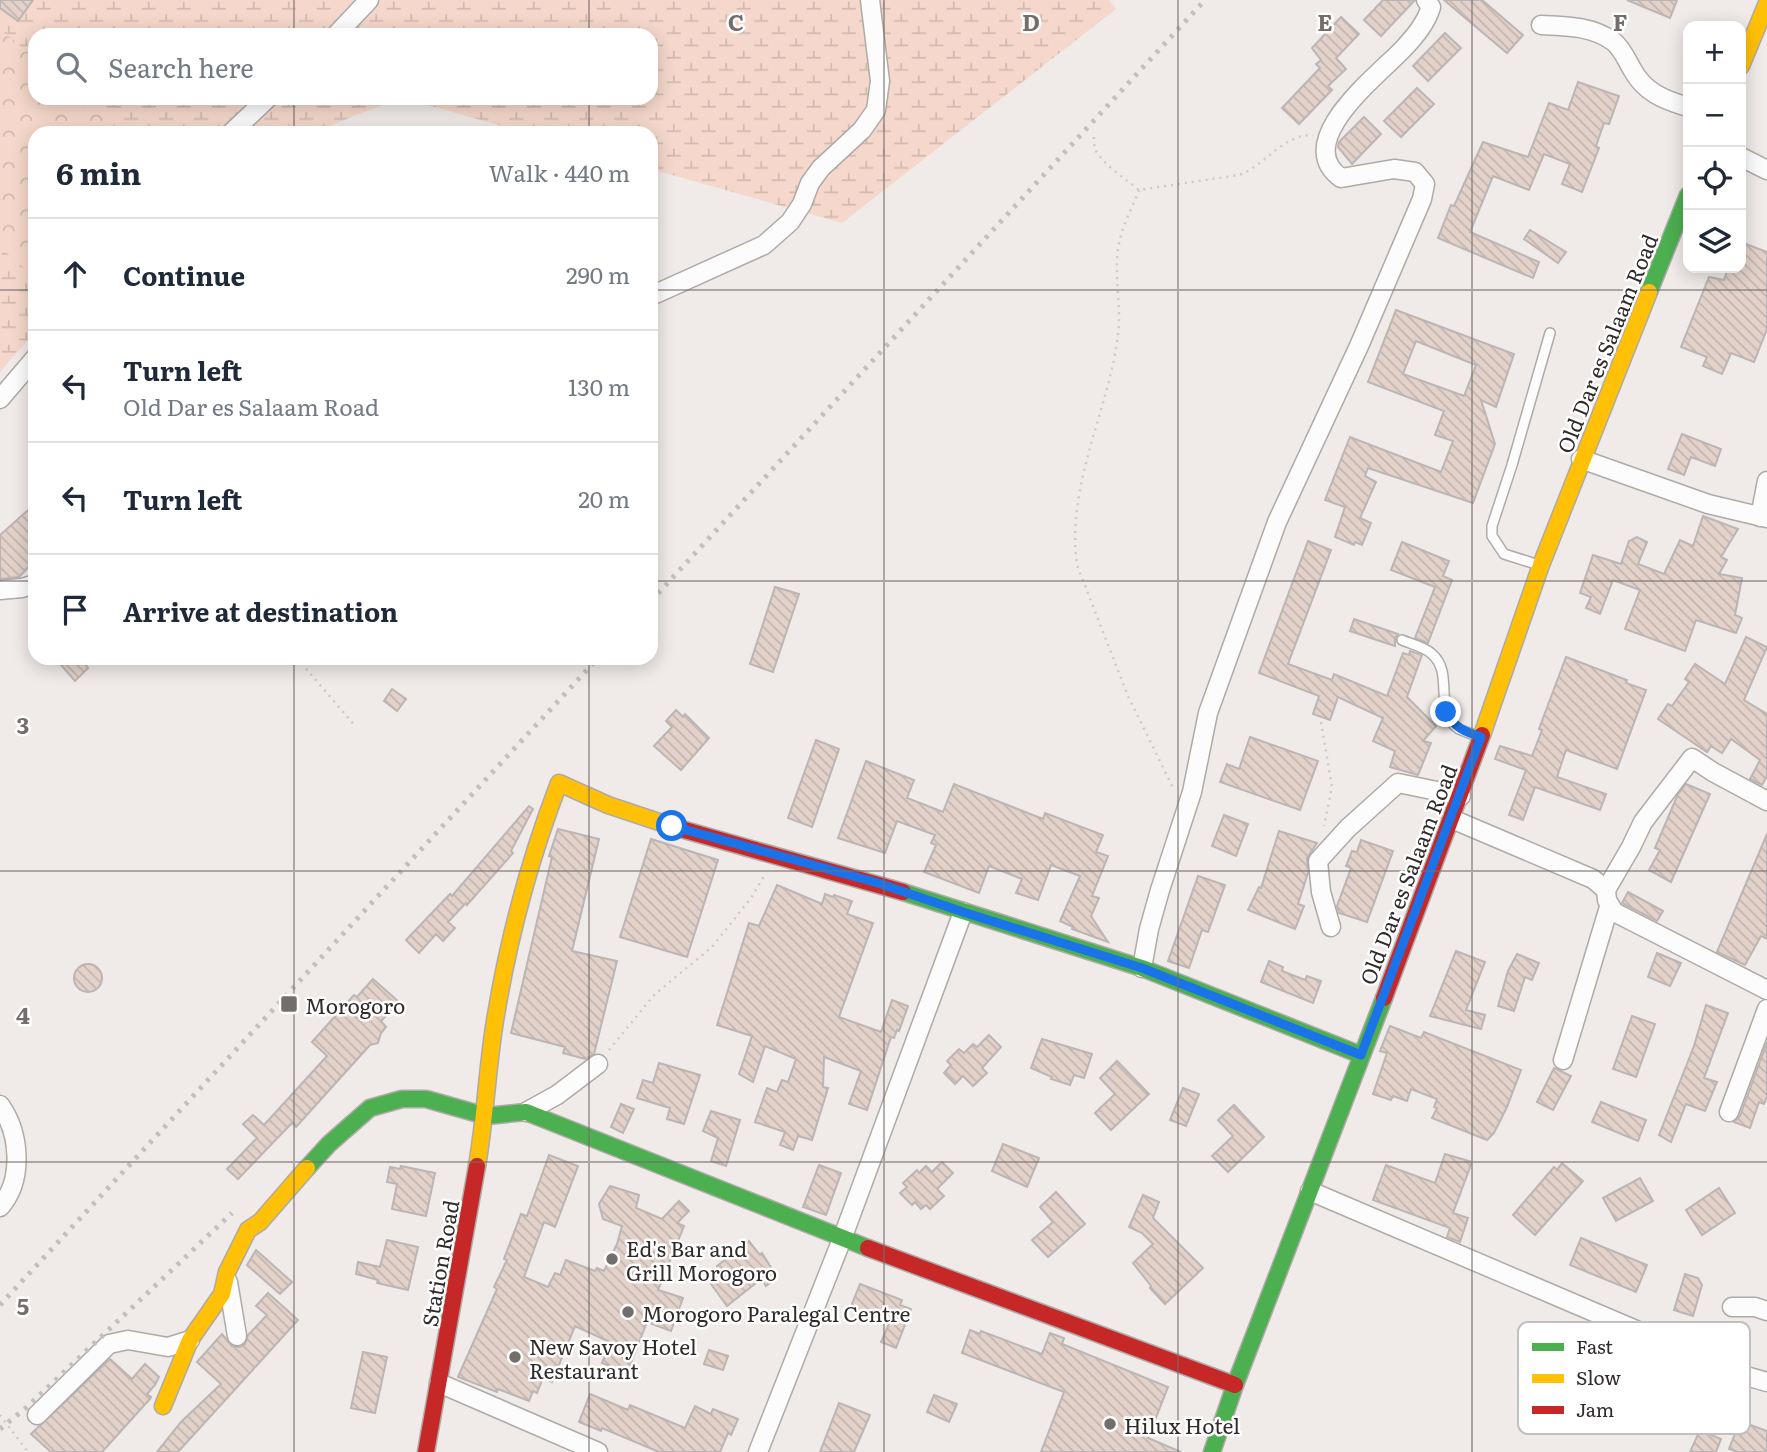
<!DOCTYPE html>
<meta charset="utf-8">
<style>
body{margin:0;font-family:Literata,serif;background:#f2f2f3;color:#1f2937}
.controls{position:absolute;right:21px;top:21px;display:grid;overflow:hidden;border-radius:14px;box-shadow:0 4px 18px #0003}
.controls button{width:63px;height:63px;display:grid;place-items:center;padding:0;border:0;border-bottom:2px solid #e0e1e3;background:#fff;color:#1f2937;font:35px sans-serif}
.stop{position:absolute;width:21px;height:21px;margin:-16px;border:5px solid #1a73e8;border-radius:50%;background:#fff}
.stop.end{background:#1a73e8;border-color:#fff;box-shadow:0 2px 7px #0008}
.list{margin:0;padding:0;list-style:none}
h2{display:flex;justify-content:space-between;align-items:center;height:91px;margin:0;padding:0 28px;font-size:30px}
h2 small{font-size:23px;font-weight:400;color:#747a83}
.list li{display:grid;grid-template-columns:46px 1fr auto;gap:21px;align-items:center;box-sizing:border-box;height:112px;padding:0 28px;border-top:2px solid #e0e1e3}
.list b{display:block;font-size:26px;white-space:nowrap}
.list p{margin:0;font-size:23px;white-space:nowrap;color:#747a83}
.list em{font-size:23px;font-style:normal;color:#747a83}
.icon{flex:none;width:38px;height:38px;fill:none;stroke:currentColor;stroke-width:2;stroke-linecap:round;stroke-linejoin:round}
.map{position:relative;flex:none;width:1767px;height:1452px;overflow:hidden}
.search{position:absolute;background:#fff;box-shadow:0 4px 18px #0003;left:28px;top:28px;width:630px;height:77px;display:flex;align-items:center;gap:18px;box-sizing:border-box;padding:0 24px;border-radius:21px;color:#747a83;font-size:26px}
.panel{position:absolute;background:#fff;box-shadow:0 4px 18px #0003;left:28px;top:126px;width:630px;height:539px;border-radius:21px}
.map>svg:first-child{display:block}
.wetland{fill:url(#wetland-marsh)}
.park{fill:url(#park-crowns)}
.building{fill:url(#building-back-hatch);stroke:#bbb6b5;stroke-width:2;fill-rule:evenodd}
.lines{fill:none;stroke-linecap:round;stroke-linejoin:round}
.lane-casing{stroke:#aeaaa8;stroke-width:12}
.street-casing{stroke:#aeaaa8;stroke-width:21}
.fast-casing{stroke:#aeaaa8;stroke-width:19}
.slow-casing{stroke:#aeaaa8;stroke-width:19}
.jam-casing{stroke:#aeaaa8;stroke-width:19}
.path{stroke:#cdcbca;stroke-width:2.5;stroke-dasharray:2 5;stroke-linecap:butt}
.lane{stroke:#fdfcfc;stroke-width:9}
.street{stroke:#fdfcfc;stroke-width:18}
.fast{stroke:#4caf50;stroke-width:16}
.slow{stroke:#ffc107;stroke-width:16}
.jam{stroke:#c62828;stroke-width:16}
.rail{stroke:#c1c0bf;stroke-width:5;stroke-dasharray:3.5 7;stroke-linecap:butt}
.route{stroke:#1a73e8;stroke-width:9}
.grid{fill:none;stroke:#736e6c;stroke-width:2;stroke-opacity:0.55}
.poi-dot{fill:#736e6c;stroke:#fff;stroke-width:2.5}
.labels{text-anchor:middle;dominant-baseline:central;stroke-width:5;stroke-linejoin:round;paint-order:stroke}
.street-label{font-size:21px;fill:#2f2b2a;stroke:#fff}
.poi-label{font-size:21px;fill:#2f2b2a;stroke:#fff;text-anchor:start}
.key{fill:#fff;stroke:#c1bfbf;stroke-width:2}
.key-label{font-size:19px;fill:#2f2b2a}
.grid-label{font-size:23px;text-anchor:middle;font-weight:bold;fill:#736e6c;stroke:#fff;stroke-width:5;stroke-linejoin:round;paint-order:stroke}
</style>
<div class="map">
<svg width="1767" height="1452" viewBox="0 0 1767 1452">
<defs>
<pattern id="wetland-marsh" width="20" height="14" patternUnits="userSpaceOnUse" patternTransform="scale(1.75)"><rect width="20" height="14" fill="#f5d8cb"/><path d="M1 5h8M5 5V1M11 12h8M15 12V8" fill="none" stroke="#d2baae"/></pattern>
<pattern id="park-crowns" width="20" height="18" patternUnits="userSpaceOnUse" patternTransform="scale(1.75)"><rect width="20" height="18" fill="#f5d8cb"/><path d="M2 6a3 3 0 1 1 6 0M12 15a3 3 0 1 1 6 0" fill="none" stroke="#d2baae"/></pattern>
<pattern id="building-back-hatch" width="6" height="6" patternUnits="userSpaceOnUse" patternTransform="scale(1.75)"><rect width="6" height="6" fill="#e3d2ca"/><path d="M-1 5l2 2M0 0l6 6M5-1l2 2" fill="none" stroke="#c3b4ae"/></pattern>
</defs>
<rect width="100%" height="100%" fill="#f0eae8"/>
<path class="wetland" d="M0,0H1109L1116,9L842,223L651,169V133H526L404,98H651V35H35V98H399L312,133H35V332L0,372Z"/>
<path class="park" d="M0,29L35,58V98H82L123,133H35V277L0,247Z"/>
<g class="building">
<path d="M0,0H33L18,21L0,8Z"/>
<path d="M1383,0H1415L1381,36L1364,20Z"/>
<path d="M1444,0H1482L1523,35L1507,53Z"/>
<path d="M1627,0H1677L1670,18Z"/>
<path d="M1341,17L1359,34L1336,58L1346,69L1328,86L1332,90L1299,124L1282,108L1320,68L1316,64L1321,60L1312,48Z"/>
<path d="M1445,33L1461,48L1428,81L1413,66Z"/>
<path d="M1578,82L1619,96L1609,124L1604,123L1596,146L1599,148L1582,192L1562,184L1570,164L1544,154L1529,190L1493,176L1470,232L1539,262L1533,278L1438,238L1451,205L1454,206L1483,142L1528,157L1549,103L1568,110Z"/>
<path d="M1417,88L1434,104L1401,137L1384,121Z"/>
<path d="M1364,117L1381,134L1352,164L1338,147L1339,142Z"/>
<path d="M1530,230L1566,252L1558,263L1524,239Z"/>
<path d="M1741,242L1767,252V329L1754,362L1731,353L1722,374L1703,366L1707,357L1681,347L1709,277L1724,280L1728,268H1741Z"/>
<path d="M1396,310L1514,354L1496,407L1481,400L1495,444L1473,503L1368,468L1365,476L1376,482L1360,518L1371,523L1362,545L1355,542L1354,545L1335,537L1345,507L1325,500L1350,437L1441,472L1453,441L1435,435L1444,411L1368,382ZM1416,341L1476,365L1464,396L1403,374Z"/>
<path d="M1682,434L1721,449L1715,466L1691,457L1684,475L1668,469Z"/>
<path d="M35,504V560L19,577L0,579V535Z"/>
<path d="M1703,516L1738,529L1721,557L1727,560L1719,574L1742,578L1735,615L1742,618L1736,633L1696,620L1685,651L1625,629L1640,590L1613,580L1600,614L1586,608L1591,597L1580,593L1593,555L1621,564L1629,541L1637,537L1647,542L1638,564L1664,574L1680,540L1693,546Z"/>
<path d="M1308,541L1331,550L1288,664L1332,680L1334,674L1387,696L1403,653L1409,655L1410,651L1422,655L1407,697L1436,726L1423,741L1431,743L1418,775L1390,767L1395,751L1373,741L1383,718L1338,697L1330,720L1313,714L1319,696L1259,673Z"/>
<path d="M1402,542L1449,561L1443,576L1452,580L1428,643L1415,638L1435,587L1391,570Z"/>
<path d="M775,587L799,594L773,672L750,664Z"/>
<path d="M1354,619L1398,634L1395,638V646L1350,631Z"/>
<path d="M1746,637L1767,647L1744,700L1767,714V776L1762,785L1750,779L1760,760L1731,739L1722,753L1711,746L1707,752L1658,719L1668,704L1672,706L1689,682L1685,679L1695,664L1725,684Z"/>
<path d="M1566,657L1627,680L1626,683L1646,690L1617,769L1566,750L1557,777L1606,794L1600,810L1535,787L1523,820L1509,815L1526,770L1495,759L1500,746L1532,756L1542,730L1539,729Z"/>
<path d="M55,658H80L88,668L75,681Z"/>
<path d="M392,689L406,699L397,711L384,701Z"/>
<path d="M676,710L683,717L685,714L709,738L681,770L654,746L672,727L666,721Z"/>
<path d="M1250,737L1318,761L1300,810L1220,782L1227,764L1239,769Z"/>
<path d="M816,740L839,749L812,827L788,818Z"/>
<path d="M866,761L914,780L907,798L943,812L954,784L1043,819L1045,813L1103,835L1096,852L1108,856L1092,896L1099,898L1091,916L1108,942L1072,929L1073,927L1060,921L1080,876L1051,865L1038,900L1016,893L1022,879L989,866L979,893L924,872L936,845L931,843L935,835L897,821L885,853L838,838Z"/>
<path d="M1686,784L1710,794L1671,882L1649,870L1660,850L1655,848L1678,794Z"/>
<path d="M529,806L533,809L511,851L513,853L467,905L466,903L448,922L455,928L443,941L436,934L419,953L406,940L450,894L452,896Z"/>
<path d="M1224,815L1248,824L1236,856L1212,846Z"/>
<path d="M558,829L599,839L572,951L617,961L594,1054L585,1059L563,1053L565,1047L511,1033L552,857L549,856Z"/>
<path d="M1279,831L1317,843L1307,858L1308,873L1298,904L1304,906L1295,929L1248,910L1259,887L1261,888Z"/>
<path d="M1767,834V939L1761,936L1745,965L1717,952Z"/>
<path d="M651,839L718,860L687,957L620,937Z"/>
<path d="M1361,840L1393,851L1367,922L1339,913L1337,906L1351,868L1346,866L1352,851L1357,852Z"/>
<path d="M1198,876L1225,885L1208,932L1202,930L1189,968L1168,961Z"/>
<path d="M777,885L822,904L825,894L833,897L834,895L852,901L847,914L873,923L839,1017L881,1032L892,1000L908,1006L899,1031L897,1030L894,1038L891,1037L867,1110L849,1104L861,1071L824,1057L823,1087L828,1088L812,1140L798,1136L793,1150L780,1145L785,1132L755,1122L767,1088L777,1092L782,1080L788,1082L796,1059L765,1046L753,1082L739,1074L752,1036L717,1025L749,923L759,926Z"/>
<path d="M1628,892L1663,911L1657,921L1622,903Z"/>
<path d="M1456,951L1485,962L1466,1010L1485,1015L1481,1029L1430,1016Z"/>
<path d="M1657,953L1681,963L1670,986L1648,977Z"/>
<path d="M1517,954L1539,963L1532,980L1525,977L1514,1011L1498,1006L1508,971Z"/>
<path d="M1269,961L1283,967L1282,971L1305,980L1307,976L1321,981L1313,1003L1261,982Z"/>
<circle cx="88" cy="978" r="14"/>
<path d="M373,979L399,1002L381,1021L386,1027L381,1033L378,1043L370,1045L296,1127L292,1123L238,1179L227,1169L257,1138L243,1124L253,1115L264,1125L327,1056L312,1042L354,995L357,997Z"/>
<path d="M1706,1005L1728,1013L1704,1078L1717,1082L1705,1111L1686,1104L1671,1142L1659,1135L1694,1046Z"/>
<path d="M1632,1016L1655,1024L1636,1077L1613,1069Z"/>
<path d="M1390,1026L1421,1038L1424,1032L1521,1070L1507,1107L1494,1133L1487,1140L1432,1118L1437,1108L1434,1107L1437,1099L1411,1089L1407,1101L1393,1096L1391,1100L1373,1094L1387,1053L1380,1051Z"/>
<path d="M989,1035L1001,1047L982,1068L987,1073L973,1086L963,1076L955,1084L944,1073L951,1065L947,1061L959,1049L964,1053L973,1044L977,1047Z"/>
<path d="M1042,1039L1092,1054L1084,1078L1074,1075L1070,1085L1051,1079L1052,1077L1031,1068Z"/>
<path d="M1767,1042V1097L1764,1104L1759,1102L1750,1128L1734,1122L1740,1116Z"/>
<path d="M1117,1061L1149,1094L1111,1130L1095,1113L1115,1094L1100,1078Z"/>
<path d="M659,1063L700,1075L684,1124L667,1119L670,1108L637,1098L643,1080L653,1083Z"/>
<path d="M1554,1068L1571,1076L1553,1110L1537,1102Z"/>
<path d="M1183,1088L1199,1094L1186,1126L1170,1120Z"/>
<path d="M1601,1102L1646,1120L1638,1141L1592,1122Z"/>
<path d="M621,1104L634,1109L623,1133L611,1127Z"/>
<path d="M1234,1105L1264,1137L1228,1172L1212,1156L1233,1136L1218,1120Z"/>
<path d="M711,1111L740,1120L726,1166L711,1161L718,1138L703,1131Z"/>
<path d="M1003,1144L1039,1158L1027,1187L992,1171Z"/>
<path d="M1445,1154L1472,1162L1453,1213L1468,1218L1460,1242L1447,1237L1450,1228L1373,1200L1386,1165L1435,1183Z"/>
<path d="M549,1155L578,1166L555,1227L544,1222L524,1277L548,1287L555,1273L560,1275L566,1260L595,1271L597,1268L604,1271L617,1244L622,1226L603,1219L599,1204L610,1186L639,1195L636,1208L662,1219L679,1201L689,1211L677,1223L684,1226L658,1290L683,1298L671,1331L647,1322L627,1373L602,1363L610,1342L575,1326L552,1382L543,1378L537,1393L533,1391L529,1401L498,1389L497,1392L458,1377L497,1289L494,1287L507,1260L504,1259L521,1214L527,1216Z"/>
<path d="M942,1162L953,1173L937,1189L944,1196L930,1209L926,1205L921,1209L915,1202L912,1205L900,1193L907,1187L903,1183L917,1170L919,1173L926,1166L932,1172Z"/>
<path d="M1562,1163L1583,1181L1535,1235L1513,1215L1554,1167L1557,1170Z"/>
<path d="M819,1165L841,1173L826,1215L803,1207Z"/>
<path d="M401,1166L435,1173L426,1216L392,1209L397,1184L387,1182L390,1167L400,1169Z"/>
<path d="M1640,1178L1653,1201L1616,1221L1603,1198Z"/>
<path d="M1719,1188L1735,1213L1702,1235L1686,1210Z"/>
<path d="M1056,1192L1085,1224L1048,1257L1032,1240L1053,1222L1040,1207Z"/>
<path d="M1143,1195L1159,1202L1153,1218L1203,1268L1165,1304L1150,1288L1151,1286L1133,1263L1153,1244L1142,1233L1129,1227Z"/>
<path d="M1581,1238L1647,1265L1636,1292L1570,1265Z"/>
<path d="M387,1240L418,1247L408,1290L377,1283L378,1280L356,1274L358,1262L380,1267Z"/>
<path d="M749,1241L760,1255L762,1253L777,1277L766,1286L761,1279L727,1306L706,1277L718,1268L717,1266Z"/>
<path d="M256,1250L292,1282L280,1294L247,1265Z"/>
<path d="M1685,1274L1698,1278L1702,1285L1693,1316L1674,1310Z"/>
<path d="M860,1284L902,1300L900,1305L911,1309L896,1348L881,1342L889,1324L850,1309Z"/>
<path d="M268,1293L298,1320L178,1452H157L181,1422L221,1384L197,1362L222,1334L232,1346L240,1347L245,1344L248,1335L267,1315L256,1306Z"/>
<path d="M970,1330L980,1334L981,1331L1042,1354L1050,1333L1064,1338L1062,1344L1168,1387L1148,1438L1181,1452H1041L1064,1392L962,1353Z"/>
<path d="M709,1350L728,1356L723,1370L704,1364Z"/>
<path d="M363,1352L387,1357L375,1413L351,1408Z"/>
<path d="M110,1359L132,1379L145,1364L159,1377L155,1385L147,1394L151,1397L150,1399L102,1452H51L31,1434Z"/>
<path d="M590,1394L628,1410L630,1405L685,1428L695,1406L711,1414L713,1409L738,1419L731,1435L728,1433L720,1452H659L602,1428L601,1431L579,1422Z"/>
<path d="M934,1395L957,1404L949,1422L927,1412Z"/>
<path d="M839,1403L870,1415L854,1452H820Z"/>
<path d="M1740,1421L1767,1431V1452H1738L1729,1449Z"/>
<path d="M1700,1430L1721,1439L1716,1452H1690Z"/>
</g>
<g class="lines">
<g class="lane-casing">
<g id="lane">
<path d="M1539,565L1504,554L1492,536V526L1512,465L1550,333"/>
<path d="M1402,640C1411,644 1425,647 1432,654C1455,674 1432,711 1459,729C1465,732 1473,734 1479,737"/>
</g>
</g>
<g class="street-casing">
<g id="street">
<path d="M1541,25C1566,26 1593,26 1614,42C1623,50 1626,59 1632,69C1644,92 1664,100 1688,107"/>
<path d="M336,35L369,0"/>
<path d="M231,133L268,98"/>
<path d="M1741,157L1767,170"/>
<path d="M651,296L764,245L790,222L802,204L810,183L821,168L862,130L876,110L880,81L870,0"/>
<path d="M0,399L35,358"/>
<path d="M1581,459L1708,504L1767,518"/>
<path d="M1760,517L1767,481"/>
<path d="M0,590L22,588L35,584"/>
<path d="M1452,819L1593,879L1606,890L1607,900L1614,912L1767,990"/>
<path d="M1606,890L1631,847L1643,822L1692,758L1713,772L1767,801"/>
<path d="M1331,927L1321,892L1318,861L1348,828L1398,783L1461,796"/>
<path d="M1142,968L1149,929L1160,890L1192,792L1208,713L1277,522L1359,346L1422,199L1425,184L1415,172L1394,169L1341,178C1290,141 1380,74 1404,48C1416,35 1426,23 1431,7L1426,0"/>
<path d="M1563,1060L1609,907"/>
<path d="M0,1105C20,1133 24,1180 0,1207"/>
<path d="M526,1112L557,1095L598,1064"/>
<path d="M1729,1112L1767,1009"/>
<path d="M1310,1191L1739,1374L1767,1382"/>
<path d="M228,1282L237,1336"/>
<path d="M1732,1307H1755L1767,1311"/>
<path d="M439,1383L598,1452"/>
<path d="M37,1415L109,1344L128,1340L168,1347L190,1340"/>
<path d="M758,1452L842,1239L963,912"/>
</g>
</g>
<g class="fast-casing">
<g id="fast">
<path d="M1649,292L1688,195"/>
<path d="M903,892L1142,968L1361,1055"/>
<path d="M307,1168L329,1144L370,1108L402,1099H426L486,1116L526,1112L868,1248"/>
<path d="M1212,1452L1235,1385L1384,998"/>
</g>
</g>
<g class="slow-casing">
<g id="slow">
<path d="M1741,66L1767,3"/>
<path d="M1482,735L1541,565L1649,292"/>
<path d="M477,1166C485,1120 487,1073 494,1027C507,944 529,861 559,783L608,805L674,827"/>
<path d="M163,1406L190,1340L222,1294L227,1272L248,1230L260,1222L307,1168"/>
</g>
</g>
<g class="jam-casing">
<g id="jam">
<path d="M674,827L903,892"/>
<path d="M1384,998L1482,735"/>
<path d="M868,1248L1235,1385"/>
<path d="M426,1452L477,1166"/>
</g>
</g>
<g class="path">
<path d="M1094,137C1094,141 1094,146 1095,149C1102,164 1127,180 1139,190L1239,175C1265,166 1283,134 1313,135"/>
<path d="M1139,190C1133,206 1124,222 1120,239C1112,271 1122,304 1118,335C1108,413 1066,485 1077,565L1128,696L1174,790"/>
<path d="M297,658L356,727"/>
<path d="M1321,722L1332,787L1324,826"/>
<path d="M609,1050L654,995L712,947L751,898L766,873"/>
<path d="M0,1415L28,1452"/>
</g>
<use href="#lane" class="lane"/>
<use href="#street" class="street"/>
<use href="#fast" class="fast"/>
<use href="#slow" class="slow"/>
<use href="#jam" class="jam"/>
<g class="rail">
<path d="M651,601L1205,0"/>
<path d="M0,1305L598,658"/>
<path d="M0,1429L27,1407L232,1213"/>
</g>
</g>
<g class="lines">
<path class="route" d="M672,826L878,883L963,912L1142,968L1361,1055L1481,737C1466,732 1454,728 1446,712"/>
</g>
<path class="grid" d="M294,0V35M589,0V35M884,0V1452M1178,0V1452M1472,0V1452M294,98V133M589,98V133M0,290H35M651,290H1767M0,581H35M651,581H1767M294,658V1452M589,658V1452M0,871H1767M0,1162H1767"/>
<g class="poi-dot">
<rect x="280" y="995" width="18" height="18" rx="3.5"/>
<circle cx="612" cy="1259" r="7"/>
<circle cx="628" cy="1312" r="7"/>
<circle cx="515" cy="1357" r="7"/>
<circle cx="1110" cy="1424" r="7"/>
</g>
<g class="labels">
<g class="street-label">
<text transform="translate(1606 343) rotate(-68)">Old Dar es Salaam Road</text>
<text transform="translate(1407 874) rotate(-69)">Old Dar es Salaam Road</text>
<text transform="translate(439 1263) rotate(-80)">Station Road</text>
</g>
<g class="poi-label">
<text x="305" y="1004">Morogoro</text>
<text x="626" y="1247">Ed's Bar and<tspan x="626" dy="24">Grill Morogoro</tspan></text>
<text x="642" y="1312">Morogoro Paralegal Centre</text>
<text x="529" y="1345">New Savoy Hotel<tspan x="529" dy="24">Restaurant</tspan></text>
<text x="1124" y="1424">Hilux Hotel</text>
</g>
</g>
<rect x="1518" y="1322" width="232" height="112" rx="10" class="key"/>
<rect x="1532" y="1343" width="32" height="8" fill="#4caf50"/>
<rect x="1532" y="1374" width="32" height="9" fill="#ffc107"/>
<rect x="1532" y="1406" width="32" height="8" fill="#c62828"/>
<g class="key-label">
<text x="1576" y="1354">Fast</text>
<text x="1576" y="1385">Slow</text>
<text x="1576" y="1417">Jam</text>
</g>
<g class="grid-label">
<text x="736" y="31">C</text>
<text x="1031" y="31">D</text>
<text x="1325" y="31">E</text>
<text x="1620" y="31">F</text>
<text x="23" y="734">3</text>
<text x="23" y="1024">4</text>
<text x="23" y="1315">5</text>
</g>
</svg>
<div class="controls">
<button>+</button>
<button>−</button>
<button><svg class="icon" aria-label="locate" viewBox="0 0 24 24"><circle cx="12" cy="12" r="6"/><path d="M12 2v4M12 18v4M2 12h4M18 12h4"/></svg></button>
<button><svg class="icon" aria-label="layers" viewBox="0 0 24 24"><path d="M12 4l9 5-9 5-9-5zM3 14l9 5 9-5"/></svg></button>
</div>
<div class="stop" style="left:672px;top:826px"></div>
<div class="stop end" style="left:1446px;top:712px"></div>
<div class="search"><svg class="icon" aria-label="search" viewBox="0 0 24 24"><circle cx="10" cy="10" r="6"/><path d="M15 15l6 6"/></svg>Search here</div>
<section class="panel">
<h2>6 min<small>Walk · 440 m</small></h2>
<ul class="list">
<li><svg class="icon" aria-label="ahead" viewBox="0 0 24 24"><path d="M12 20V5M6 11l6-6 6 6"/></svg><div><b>Continue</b></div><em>290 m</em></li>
<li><svg class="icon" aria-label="left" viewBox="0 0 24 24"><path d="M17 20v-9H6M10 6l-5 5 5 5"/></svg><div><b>Turn left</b><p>Old Dar es Salaam Road</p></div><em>130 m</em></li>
<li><svg class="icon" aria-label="left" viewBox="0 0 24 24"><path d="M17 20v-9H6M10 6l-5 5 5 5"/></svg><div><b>Turn left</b></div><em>20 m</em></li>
<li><svg class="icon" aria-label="arrive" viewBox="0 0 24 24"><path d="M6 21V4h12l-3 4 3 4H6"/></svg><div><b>Arrive at destination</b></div></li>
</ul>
</section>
</div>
